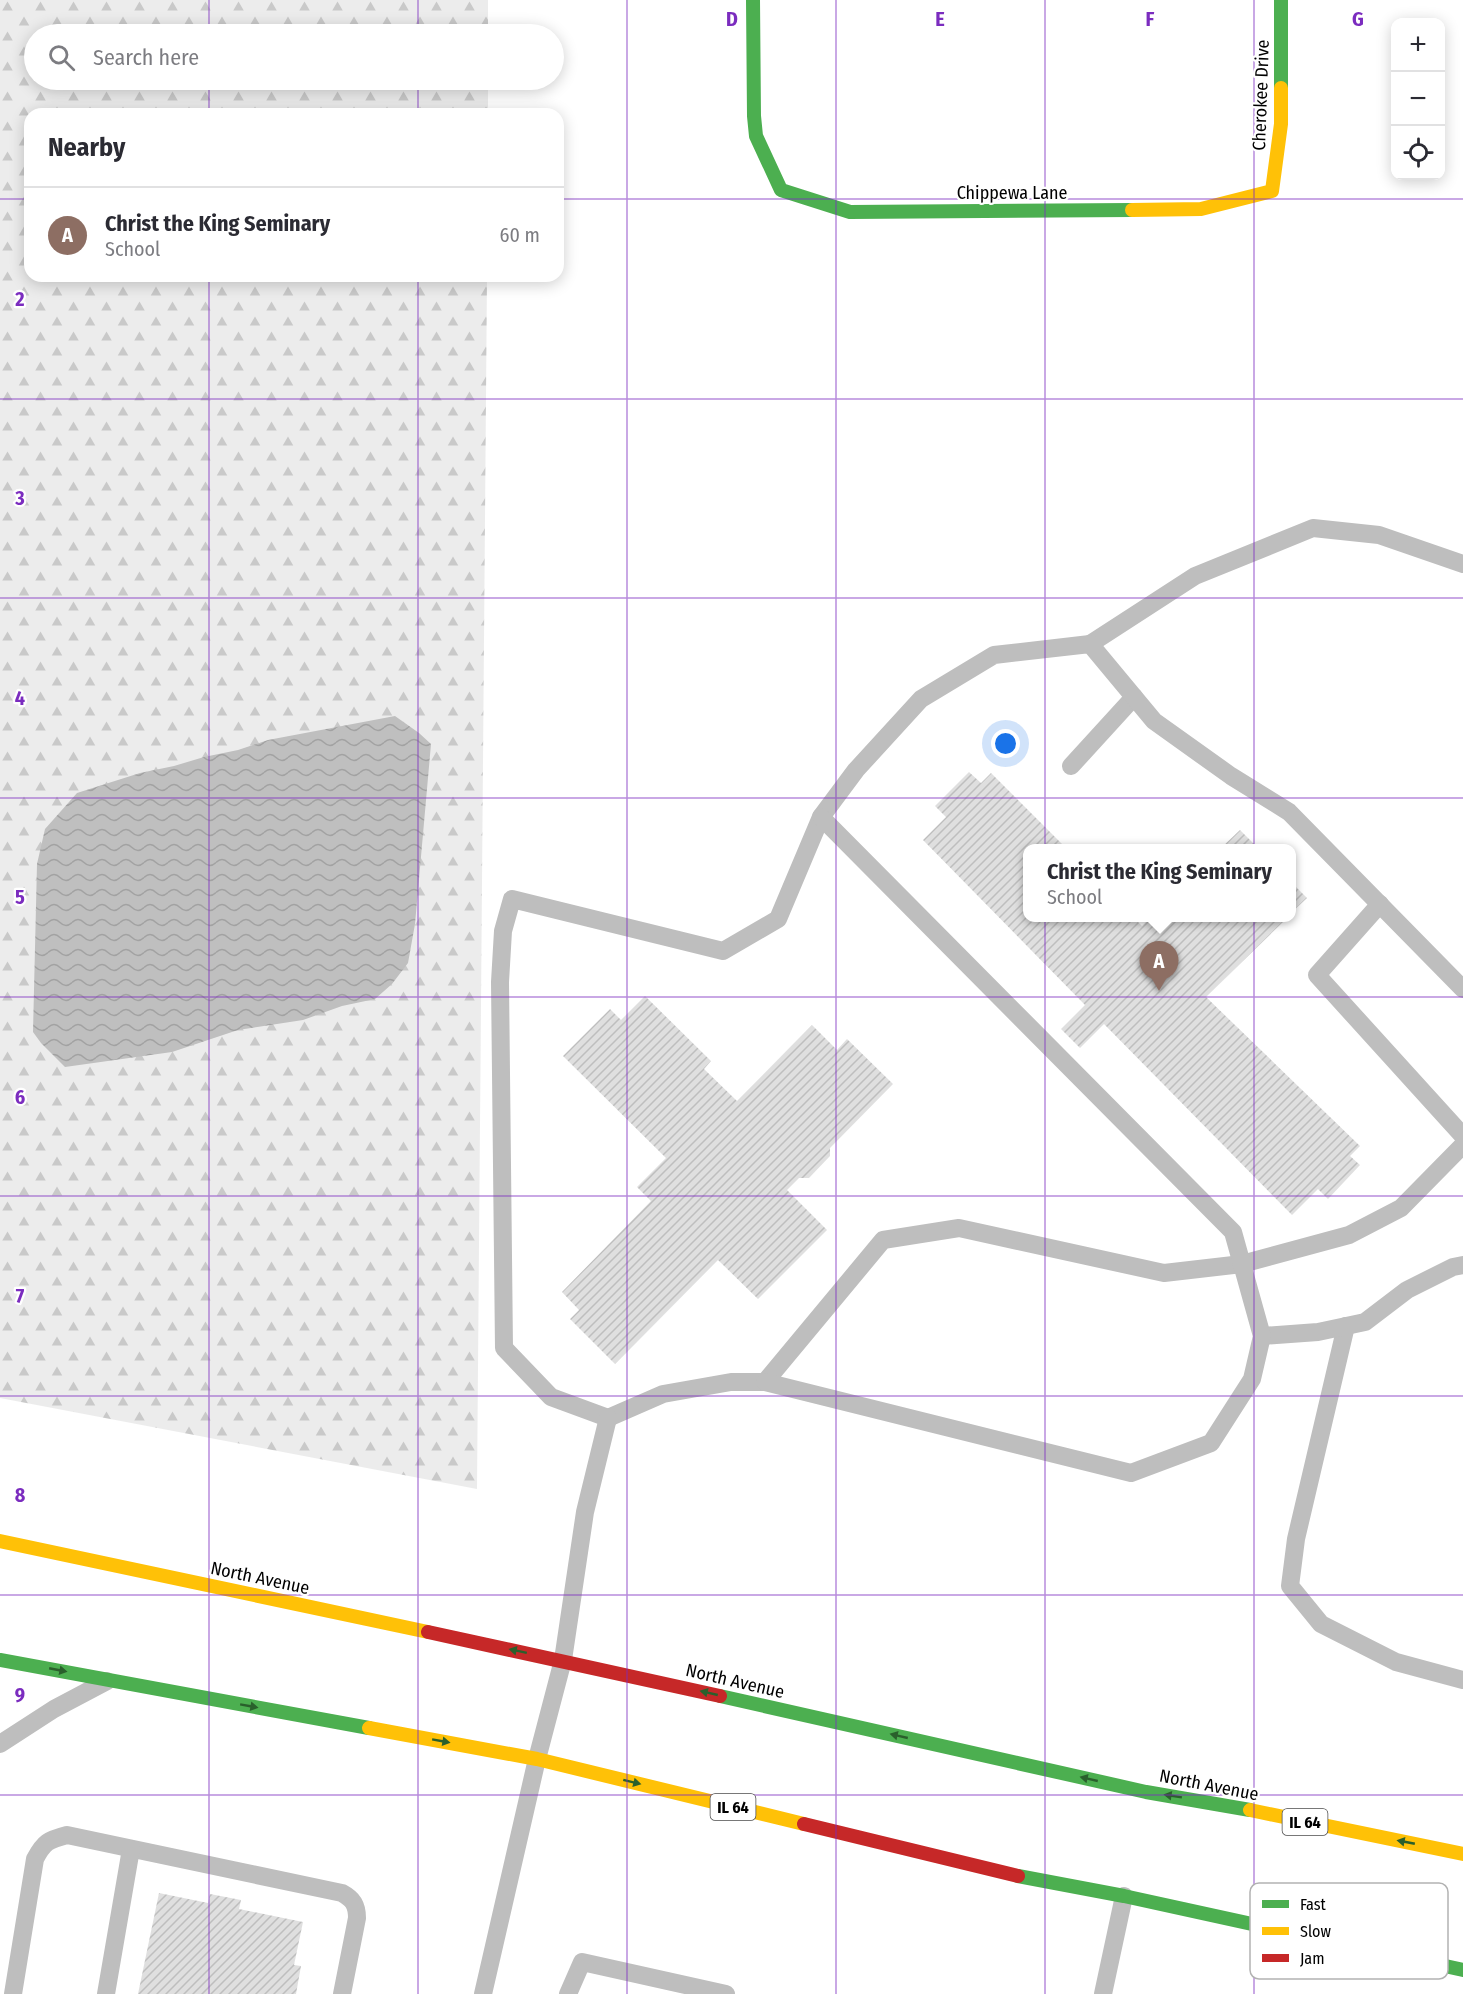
<!DOCTYPE html>
<meta charset="utf-8">
<style>
body{margin:0;font-family:"Fira Sans Condensed",sans-serif;background:#f7f7f7;color:#2b2b33}
.controls{position:absolute;right:18px;top:18px;display:grid;overflow:hidden;border-radius:12px;box-shadow:0 3px 15px #0003}
.controls button{width:54px;height:54px;display:grid;place-items:center;padding:0;border:0;border-bottom:2px solid #e1e1e2;background:#fff;color:#2b2b33;font:30px sans-serif}
.you{position:absolute;left:1006px;top:744px;width:21px;height:21px;margin:-15px;border:4px solid #fff;border-radius:50%;background:#1a73e8;box-shadow:0 0 0 9px #1a73e833}
.badge{display:grid;place-items:center;width:39px;height:39px;border-radius:50%;background:#7c3aed;color:#fff;font-size:20px;font-weight:700}
.pin{position:absolute;translate:-50% -50px;filter:drop-shadow(0 2px 3px #0008)}
.pin::after{content:'';position:absolute;top:32px;width:21px;height:18px;background:inherit;clip-path:polygon(0 0,100% 0,50% 100%)}
.popup{position:absolute;left:1023px;top:844px;width:273px;height:78px;box-sizing:border-box;display:grid;place-content:center;border-radius:12px;background:#fff;filter:drop-shadow(0 2px 4px #0005);font-size:20px;white-space:nowrap;color:#7c7c81}
.popup b{font-size:22px;color:#2b2b33}
.popup::after{content:'';position:absolute;left:50%;top:100%;margin-left:-12px;border:12px solid transparent;border-top-color:#fff}
.list{margin:0;padding:0;list-style:none}
h2{display:flex;justify-content:space-between;align-items:center;height:78px;margin:0;padding:0 24px;font-size:26px}
h2 small{font-size:20px;font-weight:400;color:#7c7c81}
.list li{display:grid;grid-template-columns:39px 1fr auto;gap:18px;align-items:center;box-sizing:border-box;height:96px;padding:0 24px;border-top:2px solid #e1e1e2}
.list b{display:block;font-size:22px;white-space:nowrap}
.list p{margin:0;font-size:20px;white-space:nowrap;color:#7c7c81}
.list em{font-size:20px;font-style:normal;color:#7c7c81}
.icon{flex:none;width:33px;height:33px;fill:none;stroke:currentColor;stroke-width:2;stroke-linecap:round;stroke-linejoin:round}
.map{position:relative;flex:none;width:1463px;height:1994px;overflow:hidden}
.search{position:absolute;background:#fff;box-shadow:0 3px 15px #0003;left:24px;top:24px;width:540px;height:66px;display:flex;align-items:center;gap:15px;box-sizing:border-box;padding:0 21px;border-radius:33px;color:#7c7c81;font-size:22px}
.panel{position:absolute;background:#fff;box-shadow:0 3px 15px #0003;left:24px;top:108px;width:540px;height:174px;border-radius:18px}
.map>svg:first-child{display:block}
.forest{fill:url(#forest-firs)}
.water{fill:url(#water-waves)}
.building{fill:url(#building-hatch)}
.lines{fill:none;stroke-linecap:round;stroke-linejoin:round}
.lane{stroke:#bebebe;stroke-width:18}
.fast{stroke:#4caf50;stroke-width:14}
.slow{stroke:#ffc107;stroke-width:14}
.jam{stroke:#c62828;stroke-width:14}
.oneway{fill:#2a602c}
.grid{fill:none;stroke:#7b2cbf;stroke-width:1.5;stroke-opacity:0.55}
.labels{text-anchor:middle;dominant-baseline:central;stroke-width:4.5;stroke-linejoin:round;paint-order:stroke}
.shield{fill:#fff;stroke:#4c4c4c;stroke-width:1.5}
.shield-label{font-size:16px;font-weight:bold;fill:#000}
.street-label{font-size:18px;fill:#000;stroke:#fff}
.key{fill:#fff;stroke:#b2b2b2;stroke-width:1.5}
.key-label{font-size:16px;fill:#000}
.grid-label{font-size:20px;text-anchor:middle;font-weight:bold;fill:#7b2cbf;stroke:#fff;stroke-width:4.5;stroke-linejoin:round;paint-order:stroke}
</style>
<div class="map">
<svg width="1463" height="1994" viewBox="0 0 1463 1994">
<defs>
<pattern id="forest-firs" width="22" height="20" patternUnits="userSpaceOnUse" patternTransform="scale(1.5)"><rect width="22" height="20" fill="#ececec"/><path d="M5 1l3.5 6h-7zM16 11l3.5 6h-7z" fill="#c9c9c9"/></pattern>
<pattern id="water-waves" width="16" height="10" patternUnits="userSpaceOnUse" patternTransform="scale(1.5)"><rect width="16" height="10" fill="#bfbfbf"/><path d="M0 5q4-4 8 0t8 0" fill="none" stroke="#a2a2a2"/></pattern>
<pattern id="building-hatch" width="6" height="6" patternUnits="userSpaceOnUse" patternTransform="scale(1.5)"><rect width="6" height="6" fill="#dfdfdf"/><path d="M-1 1l2-2M0 6l6-6M5 7l2-2" fill="none" stroke="#bebebe"/></pattern>
</defs>
<rect width="100%" height="100%" fill="#fff"/>
<path class="forest" d="M0,0H488V34H34V80H488V114H30V276H487L477,1489L0,1398Z"/>
<path class="water" d="M395,716L419,733L431,744L415,924L408,963L392,984L375,999L342,1006L303,1020L238,1030L172,1052L65,1067L41,1043L33,1032L37,864L45,829L77,793L140,773L174,766L204,757L238,750L268,740Z"/>
<g class="building">
<path d="M969,772L981,783L991,773L1066,848H1027V918H1134L1142,926L1150,918H1287L1206,997L1360,1146L1350,1156L1360,1165L1328,1199L1318,1189L1292,1215L1104,1024L1080,1048L1061,1029L1085,1005L923,840L946,817L935,806Z"/>
<path d="M1240,830L1258,848H1221Z"/>
<path d="M1291,882L1307,898L1291,913Z"/>
<path d="M645,996L711,1061L704,1069L737,1101L812,1025L837,1050L847,1039L893,1084L830,1148V1156L809,1178H799L787,1190L827,1230L758,1299L718,1260L615,1364L570,1319L579,1310L562,1292L651,1201L637,1187L666,1158L563,1056L610,1009L621,1020Z"/>
<path d="M159,1893L208,1903L210,1894L241,1900L239,1909L303,1922L294,1965L301,1966L296,1994H138Z"/>
</g>
<g class="lines">
<g class="lane">
<path d="M1090,644L1195,576L1313,528L1379,535L1463,564"/>
<path d="M1071,766L1134,697"/>
<path d="M1380,904L1317,975L1463,1136"/>
<path d="M1463,989L1289,812L1231,776L1154,721L1090,644L994,655L921,699L856,770L821,817L778,919L723,951L512,899L503,931L500,982L504,1348L551,1397L608,1418L663,1394L731,1382H765L883,1240L959,1228L1164,1273L1242,1264L1349,1235L1401,1208L1463,1145"/>
<path d="M1346,1326L1296,1539L1290,1586L1321,1624L1396,1662L1463,1680"/>
<path d="M1262,1336L1318,1332L1365,1322L1407,1290L1453,1267L1463,1265"/>
<path d="M765,1382L1131,1473L1211,1443L1252,1379L1262,1336L1233,1232L821,817"/>
<path d="M0,1744L54,1709L107,1681"/>
<path d="M13,1994L35,1859C44,1842 48,1840 67,1835L342,1893C353,1899 357,1905 357,1918L342,1994"/>
<path d="M106,1994L131,1849"/>
<path d="M483,1994L537,1759L563,1660L585,1512L608,1418"/>
<path d="M568,1994L582,1962L726,1994"/>
<path d="M1103,1994L1124,1896"/>
</g>
<g class="fast">
<path d="M753,0L754,116L756,136L781,190L850,212L1132,210"/>
<path d="M1281,0V88"/>
<path d="M0,1660L369,1728"/>
<path d="M720,1696L1146,1792L1250,1810"/>
<path d="M1018,1876L1124,1896L1463,1970"/>
</g>
<g class="slow">
<path d="M1132,210L1201,209L1272,191L1281,124V88"/>
<path d="M0,1541L428,1632"/>
<path d="M369,1728L537,1759L804,1824"/>
<path d="M1250,1810L1463,1854"/>
</g>
<g class="jam">
<path d="M428,1632L720,1696"/>
<path d="M804,1824L1018,1876"/>
</g>
</g>
<defs><path id="oneway-solid" d="M-6-.8H1V-3.2L6.5 0L1 3.2V.8H-6Z" transform="scale(1.5)"/></defs>
<g class="oneway">
<use href="#oneway-solid" transform="translate(518 1651) rotate(-168)"/>
<use href="#oneway-solid" transform="translate(58 1670) rotate(11)"/>
<use href="#oneway-solid" transform="translate(709 1693) rotate(-167)"/>
<use href="#oneway-solid" transform="translate(249 1706) rotate(10)"/>
<use href="#oneway-solid" transform="translate(899 1736) rotate(-167)"/>
<use href="#oneway-solid" transform="translate(441 1741) rotate(10)"/>
<use href="#oneway-solid" transform="translate(1089 1779) rotate(-167)"/>
<use href="#oneway-solid" transform="translate(632 1782) rotate(14)"/>
<use href="#oneway-solid" transform="translate(1173 1796) rotate(-171)"/>
<use href="#oneway-solid" transform="translate(1406 1842) rotate(-169)"/>
</g>
<path class="grid" d="M209,0V34M418,0V34M627,0V1994M836,0V1994M1045,0V1994M1254,0V1994M209,80V114M418,80V114M0,199H30M558,199H1463M209,276V1994M418,276V1994M0,399H1463M0,598H1463M0,798H1463M0,997H1463M0,1196H1463M0,1396H1463M0,1595H1463M0,1795H1463"/>
<g class="labels">
<g class="shield">
<rect x="710.5" y="1794" width="45" height="26" rx="4.5"/>
<rect x="1282.5" y="1809" width="45" height="26" rx="4.5"/>
</g>
<g class="shield-label">
<text x="733" y="1807">IL 64</text>
<text x="1305" y="1822">IL 64</text>
</g>
<g class="street-label">
<text transform="translate(1261 95) rotate(-88)">Cherokee Drive</text>
<text x="1012" y="193">Chippewa Lane</text>
<text transform="translate(260 1578) rotate(12)">North Avenue</text>
<text transform="translate(735 1681) rotate(13)">North Avenue</text>
<text transform="translate(1209 1785) rotate(11)">North Avenue</text>
</g>
</g>
<rect x="1250" y="1883" width="198" height="96" rx="9" class="key"/>
<rect x="1262" y="1900" width="27" height="8" fill="#4caf50"/>
<rect x="1262" y="1927" width="27" height="8" fill="#ffc107"/>
<rect x="1262" y="1954" width="27" height="8" fill="#c62828"/>
<g class="key-label">
<text x="1300" y="1910">Fast</text>
<text x="1300" y="1937">Slow</text>
<text x="1300" y="1964">Jam</text>
</g>
<g class="grid-label">
<text x="732" y="26">D</text>
<text x="940" y="26">E</text>
<text x="1150" y="26">F</text>
<text x="1358" y="26">G</text>
<text x="20" y="306">2</text>
<text x="20" y="505">3</text>
<text x="20" y="705">4</text>
<text x="20" y="904">5</text>
<text x="20" y="1104">6</text>
<text x="20" y="1303">7</text>
<text x="20" y="1502">8</text>
<text x="20" y="1702">9</text>
</g>
</svg>
<div class="controls">
<button>+</button>
<button>−</button>
<button><svg class="icon" aria-label="locate" viewBox="0 0 24 24"><circle cx="12" cy="12" r="6"/><path d="M12 2v4M12 18v4M2 12h4M18 12h4"/></svg></button>
</div>
<div class="you"></div>
<div class="pin badge" style="left:1159px;top:991px;background:#8d6e63">A</div>
<div class="popup"><b>Christ the King Seminary</b>School</div>
<div class="search"><svg class="icon" aria-label="search" viewBox="0 0 24 24"><circle cx="10" cy="10" r="6"/><path d="M15 15l6 6"/></svg>Search here</div>
<section class="panel">
<h2>Nearby<small></small></h2>
<ul class="list">
<li><span class="badge" style="background:#8d6e63">A</span><div><b>Christ the King Seminary</b><p>School</p></div><em>60 m</em></li>
</ul>
</section>
</div>
